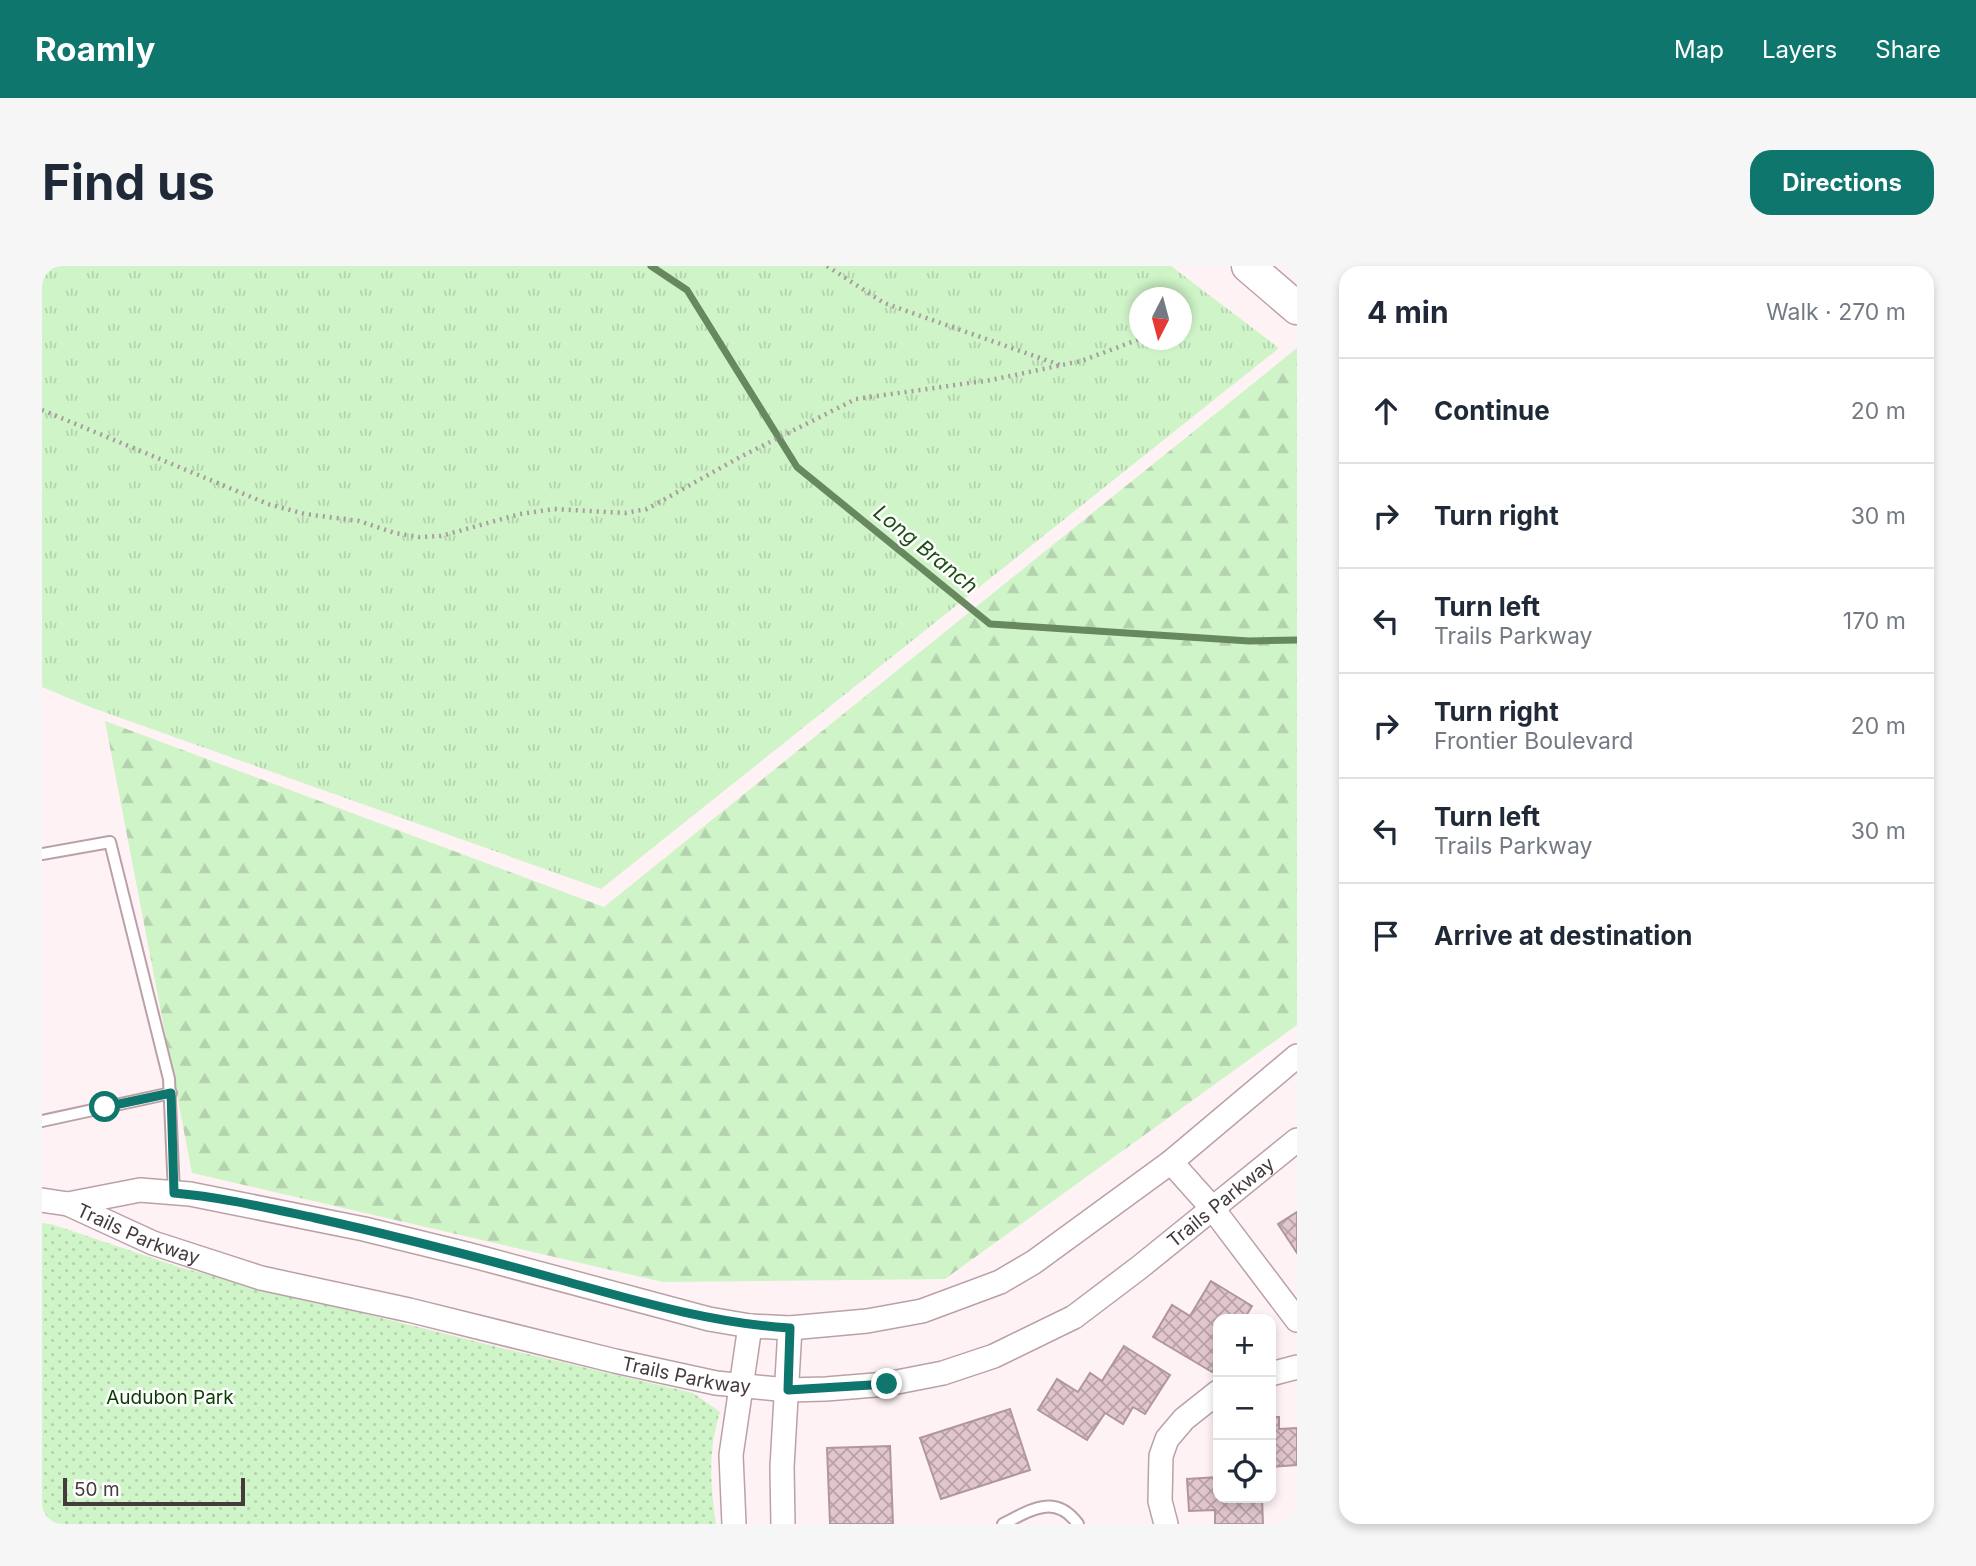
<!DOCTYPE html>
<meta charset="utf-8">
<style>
body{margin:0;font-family:Inter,sans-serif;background:#f6f6f7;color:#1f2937}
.controls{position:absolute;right:21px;bottom:21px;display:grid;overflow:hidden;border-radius:14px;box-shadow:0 4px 10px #0003}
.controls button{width:63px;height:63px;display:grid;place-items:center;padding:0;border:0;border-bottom:2px solid #e0e1e3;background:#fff;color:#1f2937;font:35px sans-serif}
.compass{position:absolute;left:1087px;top:21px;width:63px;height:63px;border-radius:50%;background:#fff;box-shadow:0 4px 10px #0003;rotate:186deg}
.scale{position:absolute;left:21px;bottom:18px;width:182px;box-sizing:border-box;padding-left:7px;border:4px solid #453a3c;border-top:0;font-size:19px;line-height:24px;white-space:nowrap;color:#453a3c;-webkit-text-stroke:5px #fff;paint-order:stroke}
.stop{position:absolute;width:21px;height:21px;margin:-16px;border:5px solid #0f766e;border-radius:50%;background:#fff}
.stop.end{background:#0f766e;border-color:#fff;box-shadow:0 2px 7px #0008}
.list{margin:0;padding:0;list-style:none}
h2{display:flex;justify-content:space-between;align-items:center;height:91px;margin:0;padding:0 28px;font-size:30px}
h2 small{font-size:23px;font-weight:400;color:#747a83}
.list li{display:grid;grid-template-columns:46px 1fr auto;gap:21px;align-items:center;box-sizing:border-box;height:105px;padding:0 28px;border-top:2px solid #e0e1e3}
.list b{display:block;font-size:26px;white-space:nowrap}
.list p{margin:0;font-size:23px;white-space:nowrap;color:#747a83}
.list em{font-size:23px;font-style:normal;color:#747a83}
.icon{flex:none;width:38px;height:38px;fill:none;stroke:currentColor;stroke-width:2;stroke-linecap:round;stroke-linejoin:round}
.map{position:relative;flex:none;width:1255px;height:1258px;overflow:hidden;border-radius:21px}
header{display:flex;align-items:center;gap:42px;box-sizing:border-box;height:98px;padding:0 35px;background:#0f766e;color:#fff}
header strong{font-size:33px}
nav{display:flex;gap:38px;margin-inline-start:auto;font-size:24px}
.intro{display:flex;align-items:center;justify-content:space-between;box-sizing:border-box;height:168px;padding:0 42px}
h1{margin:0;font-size:49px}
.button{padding:18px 32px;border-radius:21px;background:#0f766e;color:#fff;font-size:24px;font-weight:700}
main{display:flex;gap:42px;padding:0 42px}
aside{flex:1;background:#fff;border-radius:21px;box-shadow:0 4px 10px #0003}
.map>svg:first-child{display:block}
.grass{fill:url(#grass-tufts);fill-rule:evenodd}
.forest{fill:url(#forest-firs)}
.park{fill:url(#park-dots)}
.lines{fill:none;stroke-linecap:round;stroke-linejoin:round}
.stream{stroke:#688860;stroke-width:7}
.building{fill:url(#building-cross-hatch);stroke:#b1979d;stroke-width:2}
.lane-casing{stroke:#bba1a7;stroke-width:14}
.street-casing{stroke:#bba1a7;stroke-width:26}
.secondary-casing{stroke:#bba1a7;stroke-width:35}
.path{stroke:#a79c9e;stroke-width:4.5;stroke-dasharray:2 5;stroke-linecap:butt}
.lane{stroke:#fff;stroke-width:10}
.street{stroke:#fff;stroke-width:23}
.secondary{stroke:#fff;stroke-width:32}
.route{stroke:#0f766e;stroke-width:9}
.labels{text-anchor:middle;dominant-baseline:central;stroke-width:5;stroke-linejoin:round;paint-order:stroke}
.street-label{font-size:19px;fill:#453a3c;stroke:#fff}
.park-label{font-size:19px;fill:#083d01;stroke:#fff}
.water-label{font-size:21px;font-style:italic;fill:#1c4e14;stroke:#fff}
</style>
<header>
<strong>Roamly</strong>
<nav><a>Map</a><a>Layers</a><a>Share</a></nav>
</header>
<div class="intro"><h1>Find us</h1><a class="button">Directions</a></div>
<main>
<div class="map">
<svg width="1255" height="1258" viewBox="0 0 1255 1258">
<defs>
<pattern id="grass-tufts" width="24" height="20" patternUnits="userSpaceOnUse" patternTransform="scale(1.75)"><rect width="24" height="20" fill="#cff4c8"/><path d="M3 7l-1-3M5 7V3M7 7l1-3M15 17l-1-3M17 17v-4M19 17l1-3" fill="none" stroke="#b3d2ad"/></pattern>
<pattern id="forest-firs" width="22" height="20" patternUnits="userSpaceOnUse" patternTransform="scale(1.75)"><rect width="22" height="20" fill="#cff4c8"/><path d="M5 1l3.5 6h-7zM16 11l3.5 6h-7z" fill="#b3d2ad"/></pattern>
<pattern id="park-dots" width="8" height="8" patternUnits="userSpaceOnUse" patternTransform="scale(1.75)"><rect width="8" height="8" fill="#cff4c8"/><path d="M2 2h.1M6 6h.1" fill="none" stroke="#b3d2ad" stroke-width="1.8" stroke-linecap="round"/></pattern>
<pattern id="building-cross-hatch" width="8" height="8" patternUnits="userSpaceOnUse" patternTransform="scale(1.75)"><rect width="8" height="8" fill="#e1c6cc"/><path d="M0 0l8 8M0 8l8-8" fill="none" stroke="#b8a2a7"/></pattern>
</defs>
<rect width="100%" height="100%" fill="#fef2f5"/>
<path class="grass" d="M0,0H1129L1237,82L559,623L48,441L0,421ZM1098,32H1140V74H1098Z"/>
<path class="forest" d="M1255,82V759L903,1013L621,1016L150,907L63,455L562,641Z"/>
<path class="park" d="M0,957L9,958L140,1002L460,1082L651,1127L678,1146C666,1183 668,1220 674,1258H0Z"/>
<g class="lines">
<path class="stream" d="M609,0L645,24L755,201L948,358L1207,375L1255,374"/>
</g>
<g class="building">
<path d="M1255,946V987L1236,958Z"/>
<path d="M1169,1015L1210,1040L1202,1053H1176V1096L1170,1106L1111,1071L1130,1039L1148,1050Z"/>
<path d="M1082,1080L1128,1109L1103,1148L1091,1141L1081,1158L1063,1147L1045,1174L996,1144L1015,1113L1036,1126L1048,1107L1060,1115Z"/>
<path d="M968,1143L988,1204L899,1233L878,1172Z"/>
<path d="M1229,1151H1237V1163L1255,1162V1199L1229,1201Z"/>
<path d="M848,1180L851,1258H788L785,1182Z"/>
<path d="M1176,1211V1232H1220L1221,1258H1173V1244L1147,1245L1145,1213Z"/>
<path d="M1254,1249L1255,1258H1244Z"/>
</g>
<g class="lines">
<g class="lane-casing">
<g id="lane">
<path d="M0,588L68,576L127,813L132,927"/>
<path d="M0,855L129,827"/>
<path d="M961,1258C989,1244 1013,1227 1036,1258"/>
</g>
</g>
<g class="street-casing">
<g id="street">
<path d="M1129,896L1171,943L1255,1054"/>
<path id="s1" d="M0,934L26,938L111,977L219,1012L367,1044L573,1095L674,1117L745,1124L784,1123L845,1118L901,1107L952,1090L1032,1051L1098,1001L1255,874"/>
<path d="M26,938L98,924L148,928L322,963L428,989L667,1053L708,1060L748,1062L825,1055L880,1045L958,1016L992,996L1129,896L1255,790"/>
<path d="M1229,1108L1255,1101"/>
<path d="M692,1258L689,1189L708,1060"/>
<path d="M741,1258L740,1201L748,1062"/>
<path d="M1124,1258L1118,1235L1119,1190L1125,1173L1142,1153L1176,1126"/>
</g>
</g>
<g class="secondary-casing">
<path id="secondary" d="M1206,0L1255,42"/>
</g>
<g class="path">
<path d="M785,0L842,37L1018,99"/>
<path d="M0,144L226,238L263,248L317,255L353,267L377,271L399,270L478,248L512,243L583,247L605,243L700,190L814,133L949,114L1039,95L1098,73"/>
</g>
<use href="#lane" class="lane"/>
<use href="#street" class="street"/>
<use href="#secondary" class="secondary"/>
</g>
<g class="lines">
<path class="route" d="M63,841L129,827L132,927C179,931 226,942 273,952C354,970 435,991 515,1013C592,1034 668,1057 748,1062L746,1124L845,1118"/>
</g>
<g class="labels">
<g class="street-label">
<text stroke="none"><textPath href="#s1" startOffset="1258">Trails Parkway</textPath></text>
<text stroke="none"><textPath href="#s1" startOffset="103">Trails Parkway</textPath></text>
<text stroke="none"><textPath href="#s1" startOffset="670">Trails Parkway</textPath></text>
</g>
<g class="park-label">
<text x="128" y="1131">Audubon Park</text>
</g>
<g class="water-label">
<text transform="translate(884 283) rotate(39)">Long Branch</text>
</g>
</g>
</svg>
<div class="controls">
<button>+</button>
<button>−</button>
<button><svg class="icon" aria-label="locate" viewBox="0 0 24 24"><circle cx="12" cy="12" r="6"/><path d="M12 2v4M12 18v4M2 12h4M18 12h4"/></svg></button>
</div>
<svg class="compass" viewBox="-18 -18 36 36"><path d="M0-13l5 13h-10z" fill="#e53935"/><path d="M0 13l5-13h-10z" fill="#747a83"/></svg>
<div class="scale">50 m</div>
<div class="stop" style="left:63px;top:841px"></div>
<div class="stop end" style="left:845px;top:1118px"></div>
</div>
<aside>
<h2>4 min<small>Walk · 270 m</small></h2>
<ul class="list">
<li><svg class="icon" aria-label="ahead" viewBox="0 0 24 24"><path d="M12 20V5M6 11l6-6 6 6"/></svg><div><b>Continue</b></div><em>20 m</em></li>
<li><svg class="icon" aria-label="right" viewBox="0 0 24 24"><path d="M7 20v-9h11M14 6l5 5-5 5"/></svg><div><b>Turn right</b></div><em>30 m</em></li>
<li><svg class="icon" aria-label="left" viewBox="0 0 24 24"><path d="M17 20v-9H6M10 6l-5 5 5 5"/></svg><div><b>Turn left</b><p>Trails Parkway</p></div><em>170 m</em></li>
<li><svg class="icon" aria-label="right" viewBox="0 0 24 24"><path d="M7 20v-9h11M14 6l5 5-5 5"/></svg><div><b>Turn right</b><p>Frontier Boulevard</p></div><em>20 m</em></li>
<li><svg class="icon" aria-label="left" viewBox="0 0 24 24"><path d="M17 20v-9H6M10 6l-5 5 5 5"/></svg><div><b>Turn left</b><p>Trails Parkway</p></div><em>30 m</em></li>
<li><svg class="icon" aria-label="arrive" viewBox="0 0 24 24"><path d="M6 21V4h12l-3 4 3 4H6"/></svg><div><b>Arrive at destination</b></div></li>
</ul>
</aside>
</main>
